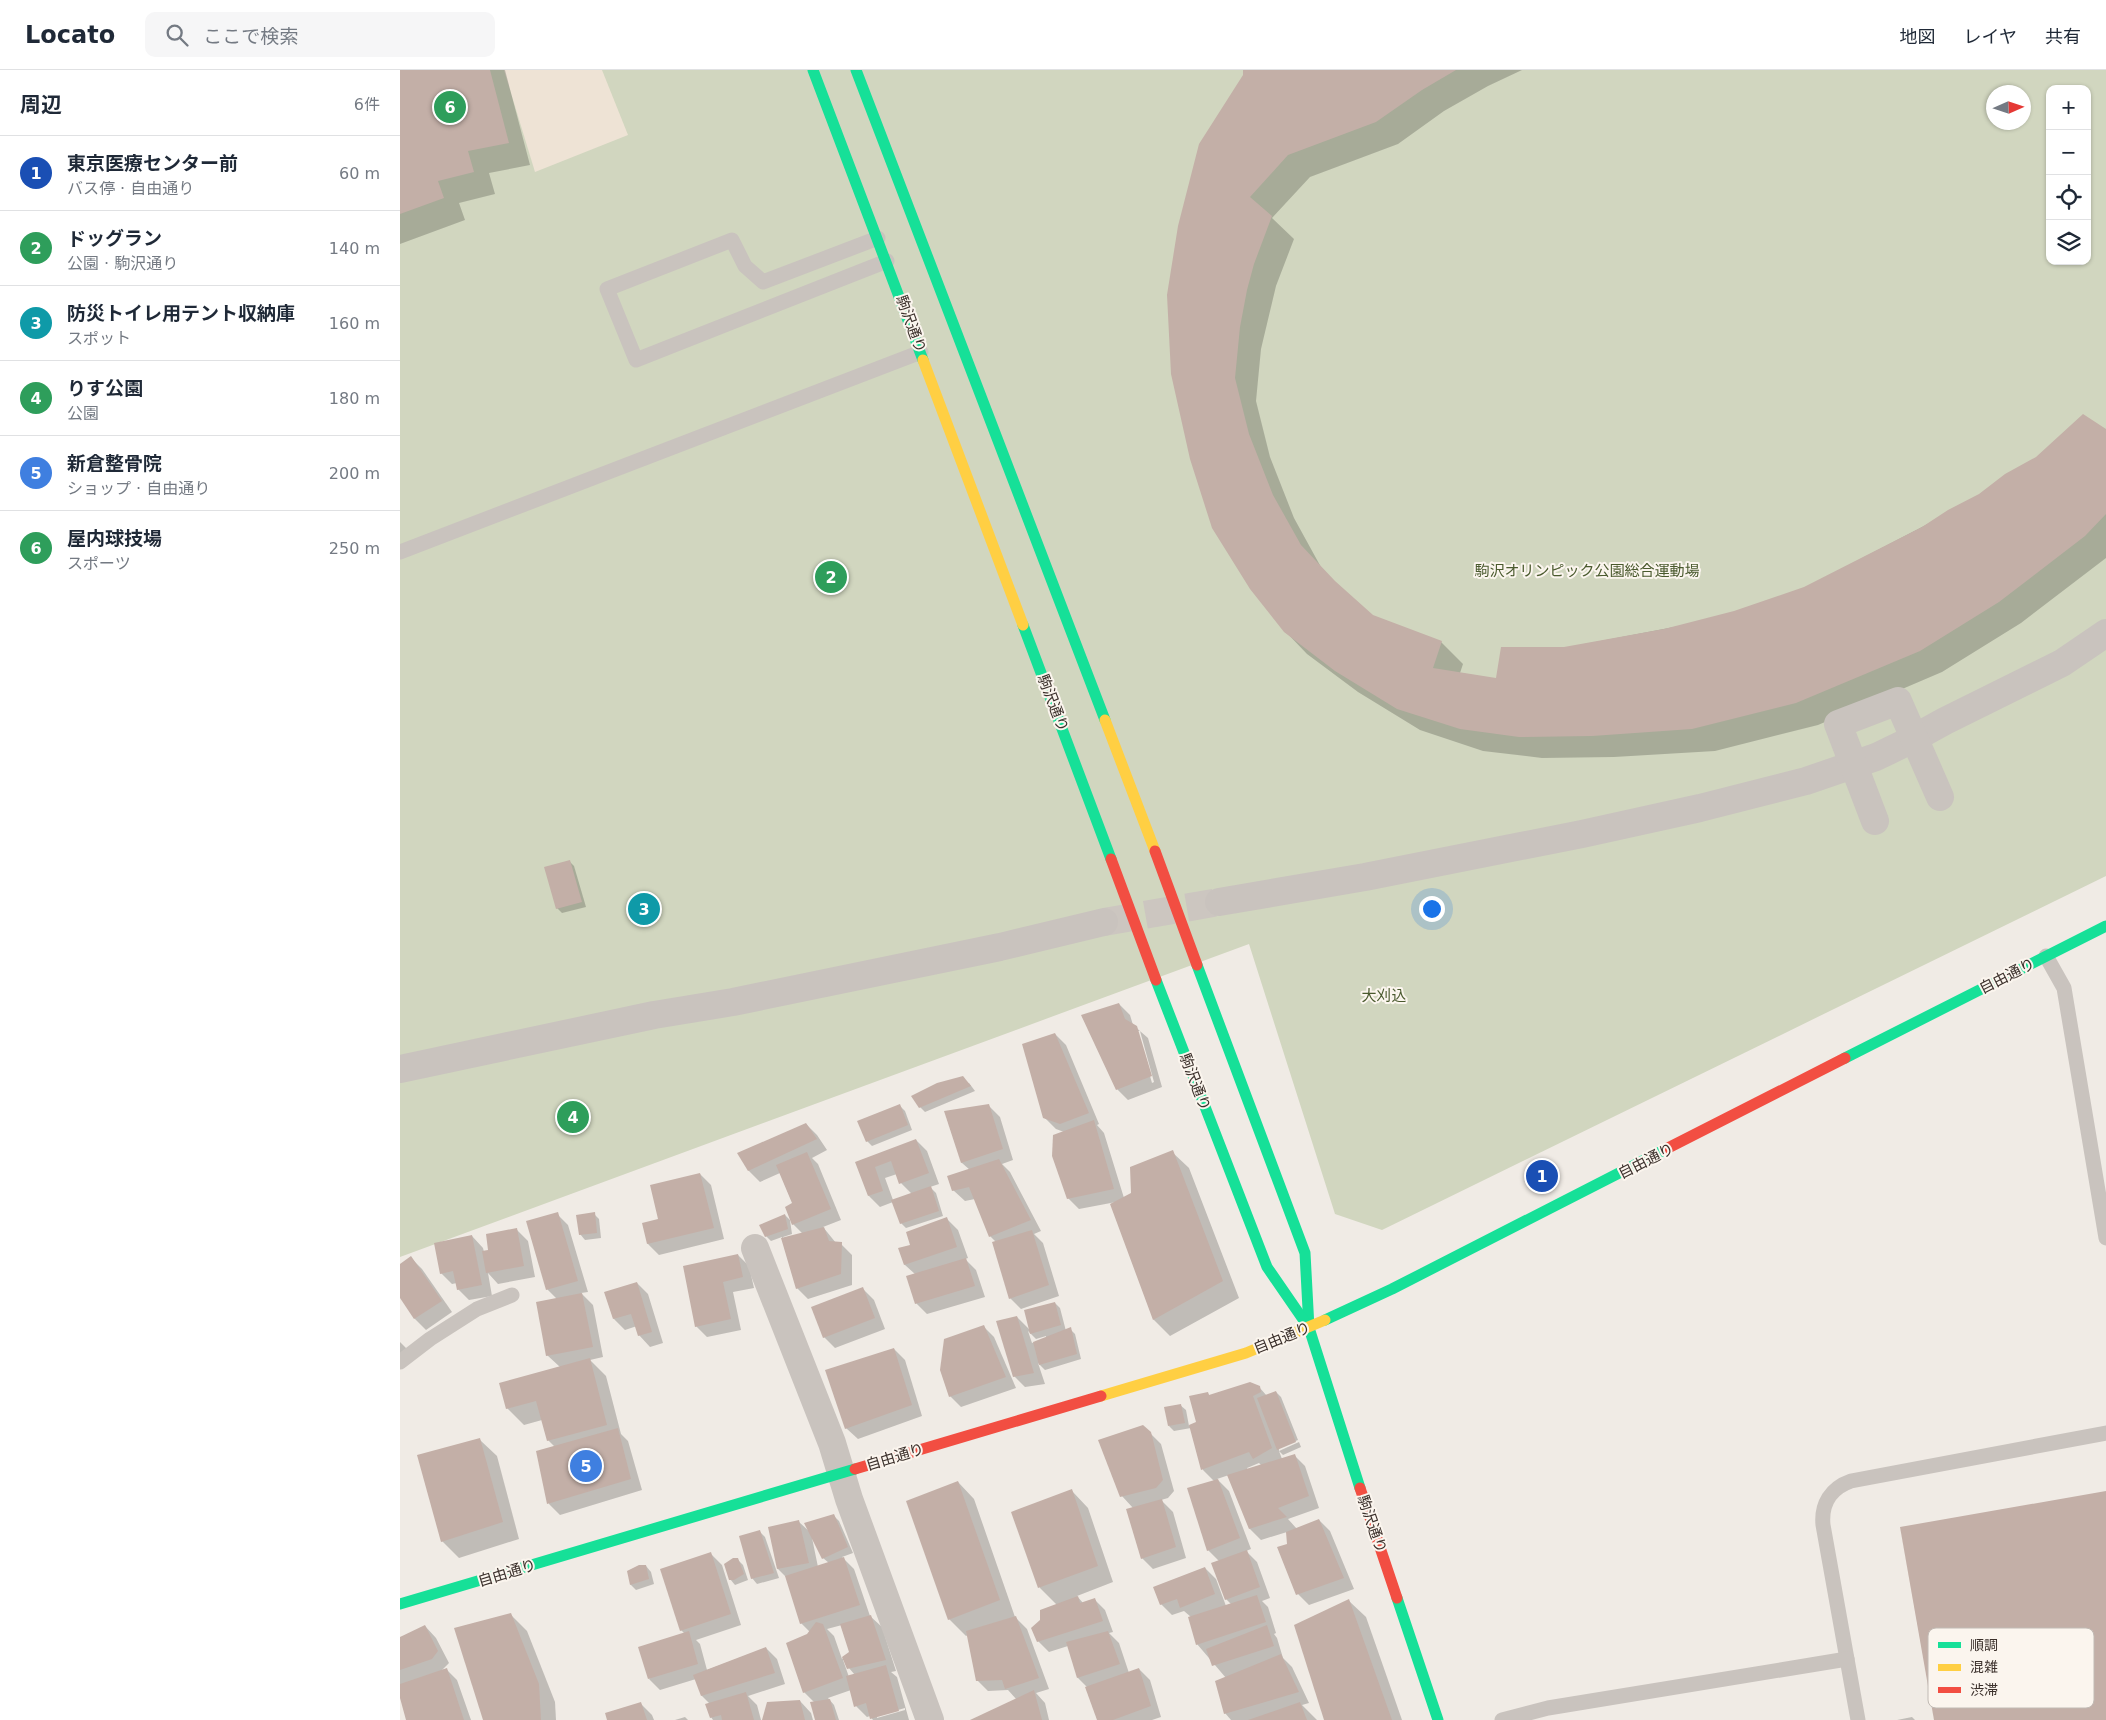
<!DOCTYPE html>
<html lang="ja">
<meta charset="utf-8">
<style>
body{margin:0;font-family:"DejaVu Sans","Noto Sans JP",sans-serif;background:#f6f6f7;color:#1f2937}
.controls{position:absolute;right:15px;top:15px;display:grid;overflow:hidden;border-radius:10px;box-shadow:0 1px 4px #0004}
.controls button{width:45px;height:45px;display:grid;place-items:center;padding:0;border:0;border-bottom:1px solid #e0e1e3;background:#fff;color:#1f2937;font:25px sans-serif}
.compass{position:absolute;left:1586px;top:15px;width:45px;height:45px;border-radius:50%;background:#fff;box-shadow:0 1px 4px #0004;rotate:87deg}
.you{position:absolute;left:1031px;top:838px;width:18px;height:18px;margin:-12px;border:4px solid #fff;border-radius:50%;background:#1a73e8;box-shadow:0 0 0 8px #1a73e833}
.badge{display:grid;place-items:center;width:32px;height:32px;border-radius:50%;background:#7c3aed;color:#fff;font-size:16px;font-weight:700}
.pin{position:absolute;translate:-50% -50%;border:2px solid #fff;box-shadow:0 1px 5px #0006}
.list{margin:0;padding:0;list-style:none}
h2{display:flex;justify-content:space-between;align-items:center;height:65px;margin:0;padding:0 20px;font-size:21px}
h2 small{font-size:16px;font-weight:400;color:#747a83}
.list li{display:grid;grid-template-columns:32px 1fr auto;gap:15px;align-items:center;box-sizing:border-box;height:75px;padding:0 20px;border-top:1px solid #e0e1e3}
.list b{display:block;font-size:19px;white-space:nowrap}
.list p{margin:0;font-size:16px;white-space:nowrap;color:#747a83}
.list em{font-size:16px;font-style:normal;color:#747a83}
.icon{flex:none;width:28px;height:28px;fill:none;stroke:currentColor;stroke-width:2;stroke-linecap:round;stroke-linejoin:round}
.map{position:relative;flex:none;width:1706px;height:1650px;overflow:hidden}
header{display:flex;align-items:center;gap:30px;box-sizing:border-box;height:70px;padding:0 25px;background:#fff;border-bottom:1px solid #e0e1e3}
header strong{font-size:24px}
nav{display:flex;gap:28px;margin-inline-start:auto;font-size:18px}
.search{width:350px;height:45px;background:#f6f6f7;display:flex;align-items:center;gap:12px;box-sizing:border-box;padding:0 18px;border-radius:10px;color:#747a83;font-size:19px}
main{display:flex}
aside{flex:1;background:#fff}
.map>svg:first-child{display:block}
.green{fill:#d1d6bf;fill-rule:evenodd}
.plaza{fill:#eee3d5}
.shadow{fill:#0003;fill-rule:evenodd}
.building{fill:#c3afa7}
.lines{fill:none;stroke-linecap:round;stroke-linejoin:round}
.street-tunnel{stroke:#ccc6c0;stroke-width:28;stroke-dasharray:28 14;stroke-linecap:butt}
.lane{stroke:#c9c3be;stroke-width:15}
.street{stroke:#c9c3be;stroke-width:28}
.fast{stroke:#16e098;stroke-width:11}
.slow{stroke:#ffcf43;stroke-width:11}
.jam{stroke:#f24e42;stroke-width:11}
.street-bridge{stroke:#c9c3be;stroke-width:28}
.jam-bridge{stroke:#f24e42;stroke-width:11}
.labels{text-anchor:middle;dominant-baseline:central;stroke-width:4;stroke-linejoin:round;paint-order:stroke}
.street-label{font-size:15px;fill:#3b302b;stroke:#fbf5ee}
.park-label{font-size:15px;fill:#4a5a2e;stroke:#fbf5ee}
.key{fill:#fbf5ee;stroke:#c1bab4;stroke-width:1}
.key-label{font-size:14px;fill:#3b302b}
</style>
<header>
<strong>Locato</strong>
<div class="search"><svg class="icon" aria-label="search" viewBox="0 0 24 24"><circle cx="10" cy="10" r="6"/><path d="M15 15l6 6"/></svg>ここで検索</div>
<nav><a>地図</a><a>レイヤ</a><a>共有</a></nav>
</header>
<main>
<aside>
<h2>周辺<small>6件</small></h2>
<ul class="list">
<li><span class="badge" style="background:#1a4fb4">1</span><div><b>東京医療センター前</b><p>バス停 · 自由通り</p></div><em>60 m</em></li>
<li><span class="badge" style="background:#2e9e5b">2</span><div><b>ドッグラン</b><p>公園 · 駒沢通り</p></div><em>140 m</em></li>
<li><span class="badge" style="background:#0f9aa8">3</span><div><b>防災トイレ用テント収納庫</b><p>スポット</p></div><em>160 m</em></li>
<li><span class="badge" style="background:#2e9e5b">4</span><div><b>りす公園</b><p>公園</p></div><em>180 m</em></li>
<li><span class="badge" style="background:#3f7fe0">5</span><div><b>新倉整骨院</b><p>ショップ · 自由通り</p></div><em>200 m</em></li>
<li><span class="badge" style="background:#2e9e5b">6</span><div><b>屋内球技場</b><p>スポーツ</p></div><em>250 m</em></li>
</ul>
</aside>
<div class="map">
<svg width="1706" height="1650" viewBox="0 0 1706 1650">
<rect width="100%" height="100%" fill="#f0ebe5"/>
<path class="green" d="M0,0H1706V806L982,1160L935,1144L849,874L0,1187ZM1650,19H1687V191H1650ZM1594,22H1624V52H1594Z"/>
<path class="plaza" d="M104,0H202L228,65L135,102Z"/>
<g class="shadow">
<path d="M0,0H105L130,95L89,103L95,124L59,133L65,150L0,174Z"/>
<path d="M845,0H1122L1088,16L1044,41L998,74L910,107L872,148L894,169L876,216L861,279L856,331L870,387L894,448L922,499L941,518L972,547L1041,572L1063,594L1060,603L1097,609L1164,578L1300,552L1367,532L1405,518L1706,361V488L1621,553L1542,602L1418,655L1315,681L1214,687L1142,688L1083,681L1020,660L958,622L907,584L885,561L813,458Z"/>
<path d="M169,791L174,796L186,837L162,843L157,838Z"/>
<path d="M247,834L252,839L254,847L247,849L241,844Z"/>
<path d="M719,934L730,945L733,955L748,968L762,1017L728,1030L717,1019ZM737,961H740L754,1012L752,1013Z"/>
<path d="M655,964L666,975L699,1054L697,1055L704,1063L724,1128L732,1124L772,1082L789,1098L839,1228L770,1266L754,1250L712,1135L716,1132L679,1139L668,1128L664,1062L656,1059L644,1047Z"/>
<path d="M569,1013L575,1021L525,1042L520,1037Z"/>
<path d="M499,1035L505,1041L512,1060L472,1076L467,1071Z"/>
<path d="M589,1036L600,1047L613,1090L602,1094L610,1102L641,1161L634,1164L643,1173L659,1226L621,1239L610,1228L596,1172L590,1166L575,1129L565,1131L553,1120L570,1100L562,1093L545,1042Z"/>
<path d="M406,1054L417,1065L427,1080L412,1088L418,1094L441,1150L423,1157L436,1173L441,1174L452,1185V1215L408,1229L397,1218L382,1167L371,1171L366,1166L385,1145L390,1150L392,1164L383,1167V1169L403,1164L393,1154V1134L380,1103L360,1112L349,1101L339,1083Z"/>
<path d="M516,1070L527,1081L539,1114L530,1117L536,1123L543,1146L506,1158L501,1153L493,1132L480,1137L469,1126L457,1092ZM497,1104L501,1113L512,1124L493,1130L485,1108Z"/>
<path d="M300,1104L311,1115L324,1169L259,1185L248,1174L243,1154L260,1150Z"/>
<path d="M157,1144L168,1155L188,1222L181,1223L193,1235L203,1287L190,1290L206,1306L221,1364L228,1371L242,1420L160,1445L149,1434L137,1382L155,1377L148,1370L142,1350L124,1355L107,1338L160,1297L147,1285L157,1229L147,1219Z"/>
<path d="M194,1144L199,1149L201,1168L185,1170L180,1164Z"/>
<path d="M547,1149L558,1160L568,1188L565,1189L576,1200L585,1227L527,1244L516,1233L515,1204L505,1195L500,1179L512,1175Z"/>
<path d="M117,1160L128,1171L135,1207L98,1214L88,1203L92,1226L69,1230L58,1219L57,1213L52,1214L41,1203L72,1166L83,1178L84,1182L90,1181Z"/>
<path d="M338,1185L349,1196L354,1218L333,1222L341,1260L307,1267L296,1256Z"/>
<path d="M11,1188L22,1199L52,1242L26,1260L15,1249L0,1226V1195Z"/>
<path d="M237,1213L248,1224L263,1273L250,1277L239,1265L237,1256L225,1260L214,1249L206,1223Z"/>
<path d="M463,1219L474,1230L485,1259L435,1278L424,1267Z"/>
<path d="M655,1233L660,1238L666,1261L670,1259L675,1264L681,1289L645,1300L638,1293L645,1314L625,1317L614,1306L617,1247L631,1261ZM628,1261L636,1269L646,1266V1268L632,1273Z"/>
<path d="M583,1256L594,1267L616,1318L561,1337L550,1326Z"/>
<path d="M0,1272L12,1284L0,1294Z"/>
<path d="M494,1279L505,1290L522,1346L458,1369L446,1358Z"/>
<path d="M859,1317L867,1326L876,1322L881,1327L898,1370L879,1378V1381L882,1389L894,1385L905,1396L919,1438L888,1449L897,1459L919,1450L930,1461L954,1519L909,1535L898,1524L888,1475L887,1462L861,1470L850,1459L829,1405L817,1409L829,1421L851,1479L846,1481L857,1492L870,1528L862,1531L868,1537L876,1563L874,1564L877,1568L883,1588L892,1597L909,1633L902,1635L917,1650H831L825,1643L826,1608L797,1574L791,1547L784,1541L772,1545L761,1534L805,1498L816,1509L826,1536L831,1534L826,1529L819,1491L808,1480L814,1411L803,1400L791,1358L774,1361L769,1356L780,1335L786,1340L789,1356L797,1353L807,1323L810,1326ZM859,1393L861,1395L848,1400L847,1398Z"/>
<path d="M750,1363L761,1374L774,1421L768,1428L761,1430L773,1442L786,1488L753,1499L742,1488L733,1438L722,1426Z"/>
<path d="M80,1370L97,1386L119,1469L59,1488L42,1471Z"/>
<path d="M899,1372L901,1377L883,1385L879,1381Z"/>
<path d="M558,1412L574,1429L615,1547L627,1559L649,1619L636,1623L645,1633L649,1650H573L617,1630L608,1620L588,1621L577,1610L568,1565L566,1566L549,1549Z"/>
<path d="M672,1421L688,1438L713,1512L677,1526L683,1533L694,1529L705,1540L713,1562L709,1563L719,1573L729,1603L739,1599L750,1610L761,1647L752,1650H698L688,1618L678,1608L668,1576L649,1582L638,1571L657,1535L640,1518L612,1443Z"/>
<path d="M434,1446L439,1451L453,1483L442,1487L454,1499L470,1546L482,1557L496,1601L491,1602L497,1607L509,1650H473L470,1646L467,1647L456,1636L451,1620L428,1628L434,1635L439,1650H416L414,1632L404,1622L408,1565L410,1562L401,1553L386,1507L378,1499L369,1458L399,1452L411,1463L418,1497L429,1493L423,1488ZM442,1555L451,1582L442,1589L434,1566L427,1559ZM443,1590H444L449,1598L455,1605L449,1607ZM505,1638V1640L477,1648V1646Z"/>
<path d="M360,1462L365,1467L379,1508L357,1514L352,1508Z"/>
<path d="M311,1484L322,1495L341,1555L296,1570L300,1574L307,1600L366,1578L377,1589L385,1614L348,1626L357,1635L361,1650H313L311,1647L310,1634L302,1626L296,1609L260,1620L249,1609L285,1564L281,1560Z"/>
<path d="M337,1489L343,1495L348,1510L335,1515L330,1509Z"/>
<path d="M246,1496L251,1502L254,1514L236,1520L231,1515L229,1502Z"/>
<path d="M949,1531L966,1547L1002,1650H925Z"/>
<path d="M111,1545L127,1561L155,1632L156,1650H84Z"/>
<path d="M25,1556L36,1568L49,1593L42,1600L46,1599L57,1610L71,1650H7L0,1623V1568Z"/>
<path d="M400,1631L411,1643L413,1650H363Z"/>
<path d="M241,1634L252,1645L254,1650H209Z"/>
<path d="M285,1647L288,1650H275Z"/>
<path d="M1512,1647L1515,1650H1497Z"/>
</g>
<g class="building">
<path d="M0,0H90L109,73L68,81L74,102L38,111L44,128L0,144Z"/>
<path d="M843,0H1056L1022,20L976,52L888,85L850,127L872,146L854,194L847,220L840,257L835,308L849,364L873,425L901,475L935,511L973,545L1042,571L1033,598L1096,608L1101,577H1164L1264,559L1334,541L1404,517L1522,457L1548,440L1579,424L1605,404L1636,387L1683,344L1706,359V444L1685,466L1599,532L1520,581L1396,633L1292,659L1192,666L1119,667L1060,659L997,639L935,601L884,562L850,519L812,458L790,389L771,304L767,225L778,156L799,74L843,5Z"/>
<path d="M170,790L182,832L156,839L144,797Z"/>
<path d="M248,833L250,842L240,844L238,835Z"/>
<path d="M719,933L725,949L737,956L752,1006L716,1020L681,945Z"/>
<path d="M655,963L689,1043L660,1054L643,1048L622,974Z"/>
<path d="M563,1006L571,1016L519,1038L511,1026L537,1013Z"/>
<path d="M500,1034L508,1055L466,1072L457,1051Z"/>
<path d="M589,1034L603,1079L561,1093L544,1041Z"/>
<path d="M694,1050L714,1119L667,1129L652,1086L653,1065Z"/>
<path d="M406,1053L417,1069L348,1101L337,1083Z"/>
<path d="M516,1069L529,1103L499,1114L491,1091L475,1097L483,1121L468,1126L455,1092Z"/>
<path d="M773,1080L823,1211L753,1250L710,1134L731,1123L730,1097Z"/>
<path d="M407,1082L431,1139L392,1155L385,1137L392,1133L376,1095Z"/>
<path d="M599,1089L631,1150L589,1167L569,1117L552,1121L547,1106Z"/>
<path d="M300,1103L314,1158L247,1174L242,1153L258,1149L250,1115Z"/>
<path d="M531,1116L539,1141L500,1154L491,1130Z"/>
<path d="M158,1142L178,1211L146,1220L126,1151Z"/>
<path d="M195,1142L197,1163L179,1165L176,1145Z"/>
<path d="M385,1144L388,1159L365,1167L359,1155Z"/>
<path d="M547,1147L557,1177L504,1195L498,1178L510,1175L506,1162Z"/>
<path d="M424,1157L429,1171L442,1172L441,1204L396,1219L381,1168Z"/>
<path d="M117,1158L124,1196L86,1203L82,1181L88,1180L86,1164Z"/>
<path d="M632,1160L649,1215L609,1229L592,1172Z"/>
<path d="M72,1165L82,1215L57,1220L53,1201L40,1204L34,1173Z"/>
<path d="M338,1184L343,1207L323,1212L331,1249L295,1257L283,1196Z"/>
<path d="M11,1186L42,1231L14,1249L0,1228V1194Z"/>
<path d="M566,1188L575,1216L515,1234L506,1206Z"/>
<path d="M237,1212L252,1262L238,1266L231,1244L213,1249L204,1222Z"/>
<path d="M463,1217L475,1248L423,1268L411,1237Z"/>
<path d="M182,1223L193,1277L146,1286L136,1232Z"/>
<path d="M655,1232L661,1255L630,1264L624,1240Z"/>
<path d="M617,1246L634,1303L613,1307L596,1251Z"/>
<path d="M584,1255L606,1307L549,1327L540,1300L544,1269Z"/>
<path d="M671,1257L677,1284L639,1295L633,1272Z"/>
<path d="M494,1278L512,1335L445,1359L425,1300Z"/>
<path d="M190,1288L207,1355L147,1371L136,1331L106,1339L99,1313Z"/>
<path d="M850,1312L860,1316L861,1322L853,1326L872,1378L853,1389L849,1382L801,1400L789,1355L796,1352L789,1326L808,1322L809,1325Z"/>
<path d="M876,1321L896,1372L877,1380L857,1328Z"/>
<path d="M781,1334L785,1353L768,1356L764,1337Z"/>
<path d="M743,1355L751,1362L763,1410L756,1418L720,1427L698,1370Z"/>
<path d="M218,1358L231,1409L147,1434L136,1381Z"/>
<path d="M80,1368L103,1452L41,1472L17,1385Z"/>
<path d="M895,1384L909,1426L878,1438L887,1447L849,1459L827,1405Z"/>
<path d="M818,1409L840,1468L807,1481L787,1418Z"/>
<path d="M558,1411L600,1530L548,1550L506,1431Z"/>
<path d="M672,1419L698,1496L638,1518L611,1442Z"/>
<path d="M1706,1421V1650H1534L1500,1457Z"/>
<path d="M762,1429L776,1477L741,1489L726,1439Z"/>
<path d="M434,1444L448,1477L422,1489L404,1453Z"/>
<path d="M919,1449L944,1508L896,1525L877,1477L887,1474L886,1462Z"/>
<path d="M399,1450L409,1493L377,1499L368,1457Z"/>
<path d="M360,1460L374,1503L351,1509L339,1466Z"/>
<path d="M847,1480L860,1517L825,1530L811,1493Z"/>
<path d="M311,1482L331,1544L280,1561L260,1499Z"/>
<path d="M444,1487L460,1535L400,1554L385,1506Z"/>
<path d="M333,1488H338L344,1504L334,1510H329L324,1494Z"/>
<path d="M239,1495H246L249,1509L230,1515L227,1501Z"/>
<path d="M805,1497L815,1524L780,1538L777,1529L760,1535L753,1517Z"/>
<path d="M857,1525L866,1552L796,1575L788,1547Z"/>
<path d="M678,1526L680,1533L695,1528L703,1551L637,1572L631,1558L640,1550V1540Z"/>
<path d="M949,1529L992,1650H924L894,1555Z"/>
<path d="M111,1543L139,1614L141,1650H83L54,1558Z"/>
<path d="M471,1545L486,1590L447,1599L442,1587L449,1582L440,1554Z"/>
<path d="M616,1546L639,1608L605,1619L602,1610L576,1611L566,1561Z"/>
<path d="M416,1552L423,1554L443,1608L403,1623L386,1573L407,1564Z"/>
<path d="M25,1555L38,1581L32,1589L0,1600V1567Z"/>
<path d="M867,1555L874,1576L812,1596L806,1579Z"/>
<path d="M289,1561L298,1594L248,1609L238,1577Z"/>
<path d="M708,1561L720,1594L677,1608L666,1572Z"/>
<path d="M366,1577L375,1603L301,1626L293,1605Z"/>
<path d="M881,1584L899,1622L824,1644L815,1611Z"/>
<path d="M486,1595L499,1641L470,1649L466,1633L454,1637L446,1606Z"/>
<path d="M47,1598L64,1650H6L0,1628V1614Z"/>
<path d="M739,1598L751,1636L713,1650H697L685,1617Z"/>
<path d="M634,1620L642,1650H570Z"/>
<path d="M346,1622L354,1650H322L321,1645L310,1648L305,1634Z"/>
<path d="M430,1629L436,1650H415L410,1632Z"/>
<path d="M400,1630L405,1650H362L367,1632Z"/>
<path d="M241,1632L247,1650H207L205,1643Z"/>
<path d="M900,1632L907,1650H848Z"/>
</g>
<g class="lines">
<path class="street-tunnel" d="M704,852L819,832"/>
<g class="lane">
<path d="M478,168L363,212L345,196L332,170L207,219L236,290L487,191"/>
<path d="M0,482L521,282"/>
<path d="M1646,886L1664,918L1706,1168"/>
<path d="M0,1292L30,1269L77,1239L112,1225"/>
<path d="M1447,1589L1423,1455C1421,1434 1431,1418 1451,1411L1706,1363"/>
<path d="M1102,1650L1148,1638L1447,1589L1458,1650"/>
</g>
<g class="street">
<path d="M819,832L965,807L1182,764L1300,738L1406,711L1476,687L1505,673L1545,651L1662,593L1706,563"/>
<path d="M0,999L254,945L333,932L600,877L704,852"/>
<path d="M355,1178L432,1373L449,1429L530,1650"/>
</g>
<g class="fast">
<path d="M413,0L523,290"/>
<path d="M456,0L705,650"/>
<path d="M623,555L711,789"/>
<path d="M797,895L905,1183L909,1258L960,1418"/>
<path d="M756,910L867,1197L909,1258"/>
<path d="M1445,988L1706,856"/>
<path d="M925,1250L992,1219L1266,1079"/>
<path d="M997,1528L1038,1650"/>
<path d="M0,1534L455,1399"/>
</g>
<g class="slow">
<path d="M523,290L623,555"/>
<path d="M705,650L755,781"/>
<path d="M701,1326L846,1283L925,1250"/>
</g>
<g class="jam">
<path d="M1266,1079L1445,988"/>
<path d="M455,1399L701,1326"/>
<path d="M960,1418L997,1528"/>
</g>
<path class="street-bridge" d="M1475,751L1438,654L1498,631L1540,727"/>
<g class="jam-bridge">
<path d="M755,781L797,895"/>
<path d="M711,789L756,910"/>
</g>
</g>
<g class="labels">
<g class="street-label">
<text transform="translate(511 254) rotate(70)">駒沢通り</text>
<text transform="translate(653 633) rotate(69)">駒沢通り</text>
<text transform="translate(1607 906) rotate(-27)">自由通り</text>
<text transform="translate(795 1012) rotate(69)">駒沢通り</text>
<text transform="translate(1246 1091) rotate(-27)">自由通り</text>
<text transform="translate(882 1268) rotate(-22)">自由通り</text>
<text transform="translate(495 1387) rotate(-17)">自由通り</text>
<text transform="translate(972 1454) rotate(71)">駒沢通り</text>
<text transform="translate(107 1503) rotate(-17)">自由通り</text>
</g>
<g class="park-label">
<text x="1187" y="501">駒沢オリンピック公園総合運動場</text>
<text x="984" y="926">大刈込</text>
</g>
</g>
<rect x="1528" y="1558" width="166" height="80" rx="8" class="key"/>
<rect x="1538" y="1572" width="23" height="6" fill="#16e098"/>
<rect x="1538" y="1594" width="23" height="7" fill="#ffcf43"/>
<rect x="1538" y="1617" width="23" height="6" fill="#f24e42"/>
<g class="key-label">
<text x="1570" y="1580">順調</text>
<text x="1570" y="1602">混雑</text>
<text x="1570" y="1625">渋滞</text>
</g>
</svg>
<div class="controls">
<button>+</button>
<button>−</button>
<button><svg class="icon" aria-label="locate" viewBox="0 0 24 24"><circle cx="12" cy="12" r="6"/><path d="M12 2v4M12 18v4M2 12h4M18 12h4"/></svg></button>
<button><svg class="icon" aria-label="layers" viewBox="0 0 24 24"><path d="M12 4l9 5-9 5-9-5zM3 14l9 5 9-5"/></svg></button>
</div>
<svg class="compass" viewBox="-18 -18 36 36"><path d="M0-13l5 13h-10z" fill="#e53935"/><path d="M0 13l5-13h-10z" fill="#747a83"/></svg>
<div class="you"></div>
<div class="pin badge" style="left:1142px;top:1106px;background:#1a4fb4">1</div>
<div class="pin badge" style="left:431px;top:507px;background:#2e9e5b">2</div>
<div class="pin badge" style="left:244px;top:839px;background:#0f9aa8">3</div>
<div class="pin badge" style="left:173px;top:1047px;background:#2e9e5b">4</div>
<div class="pin badge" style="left:186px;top:1396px;background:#3f7fe0">5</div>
<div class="pin badge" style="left:50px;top:37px;background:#2e9e5b">6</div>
</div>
</main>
